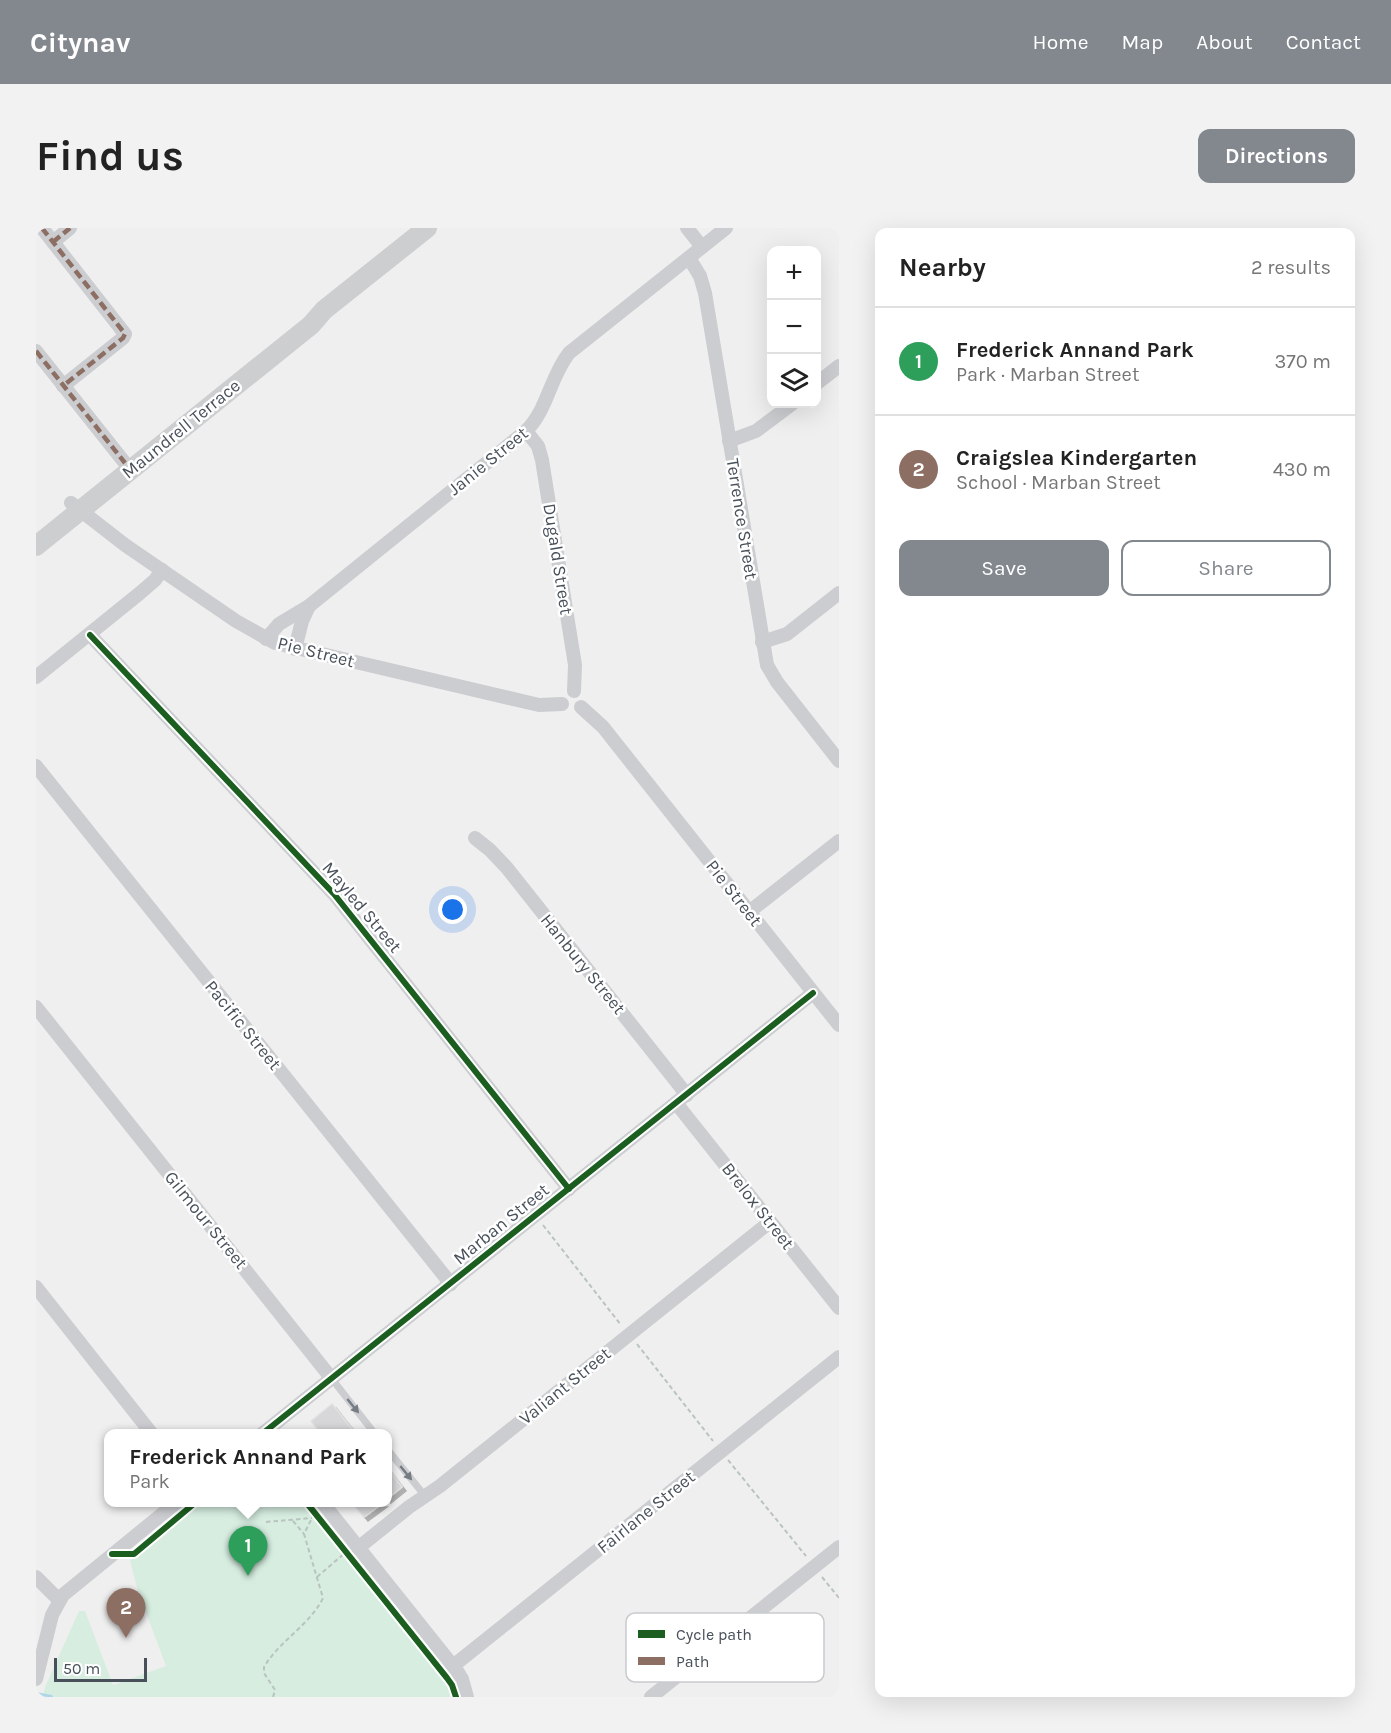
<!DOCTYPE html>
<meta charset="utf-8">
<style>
body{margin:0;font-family:Karla,sans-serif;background:#f2f2f2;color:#222}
.controls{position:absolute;right:18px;top:18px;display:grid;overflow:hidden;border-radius:12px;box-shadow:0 6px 24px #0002}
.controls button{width:54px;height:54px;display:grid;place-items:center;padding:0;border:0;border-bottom:2px solid #e0e0e0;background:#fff;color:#222;font:30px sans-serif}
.scale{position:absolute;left:18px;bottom:15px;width:93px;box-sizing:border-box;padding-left:6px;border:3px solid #48505a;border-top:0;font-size:16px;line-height:21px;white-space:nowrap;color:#48505a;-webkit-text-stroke:4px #fff;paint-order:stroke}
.you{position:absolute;left:417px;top:682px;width:21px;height:21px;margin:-15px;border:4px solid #fff;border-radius:50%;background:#1a73e8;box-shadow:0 0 0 9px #1a73e833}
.badge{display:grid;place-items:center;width:39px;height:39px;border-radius:50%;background:#83888e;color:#fff;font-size:20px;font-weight:700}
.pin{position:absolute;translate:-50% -50px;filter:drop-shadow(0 2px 3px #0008)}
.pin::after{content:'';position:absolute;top:32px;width:21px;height:18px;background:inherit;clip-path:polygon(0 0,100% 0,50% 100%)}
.popup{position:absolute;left:68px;top:1201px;width:288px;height:78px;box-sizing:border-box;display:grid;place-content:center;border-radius:12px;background:#fff;filter:drop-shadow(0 2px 4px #0005);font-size:20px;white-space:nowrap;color:#767676}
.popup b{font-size:22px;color:#222}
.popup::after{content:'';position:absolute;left:50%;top:100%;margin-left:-12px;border:12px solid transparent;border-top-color:#fff}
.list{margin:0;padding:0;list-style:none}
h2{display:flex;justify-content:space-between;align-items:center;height:78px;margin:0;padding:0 24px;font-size:26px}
h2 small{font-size:20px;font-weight:400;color:#767676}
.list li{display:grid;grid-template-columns:39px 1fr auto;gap:18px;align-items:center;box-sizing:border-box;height:108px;padding:0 24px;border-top:2px solid #e0e0e0}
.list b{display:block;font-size:22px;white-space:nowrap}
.list p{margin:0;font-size:20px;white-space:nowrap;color:#767676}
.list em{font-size:20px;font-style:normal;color:#767676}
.actions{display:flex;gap:12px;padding:18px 24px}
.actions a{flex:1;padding:14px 0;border:2px solid #83888e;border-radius:12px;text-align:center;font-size:21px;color:#83888e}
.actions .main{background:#83888e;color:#fff}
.icon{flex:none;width:33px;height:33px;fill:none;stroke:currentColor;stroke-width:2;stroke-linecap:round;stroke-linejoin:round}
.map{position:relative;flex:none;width:803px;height:1469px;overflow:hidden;border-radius:12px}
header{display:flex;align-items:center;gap:36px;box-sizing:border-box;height:84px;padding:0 30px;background:#83888e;color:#fff}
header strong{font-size:28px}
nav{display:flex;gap:33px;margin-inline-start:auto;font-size:21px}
.intro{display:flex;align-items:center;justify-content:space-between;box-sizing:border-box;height:144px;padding:0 36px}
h1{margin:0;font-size:42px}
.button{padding:15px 27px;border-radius:12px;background:#83888e;color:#fff;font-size:21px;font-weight:700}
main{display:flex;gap:36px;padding:0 36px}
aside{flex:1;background:#fff;border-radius:12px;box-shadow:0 6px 24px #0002}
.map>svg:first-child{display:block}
.green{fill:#d6ede0}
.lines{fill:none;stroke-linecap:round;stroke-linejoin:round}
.stream{stroke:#add6e8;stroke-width:4}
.building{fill:#d7d7d9;stroke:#e1e1e2;stroke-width:1.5;filter:url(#shadow)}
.path{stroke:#b9c4c1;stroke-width:2;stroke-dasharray:4.5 3;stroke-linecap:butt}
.service{stroke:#cbcdd0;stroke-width:7}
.minor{stroke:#cbcdd0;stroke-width:14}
.secondary{stroke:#ccced0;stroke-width:20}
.quiet{stroke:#8d6e63;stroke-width:4.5;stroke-dasharray:9 4.5;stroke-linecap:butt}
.cycleway-casing{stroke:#fff;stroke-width:10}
.cycleway{stroke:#1b5e20;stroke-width:6}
.oneway{fill:#767c83}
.labels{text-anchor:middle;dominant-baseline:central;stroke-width:5;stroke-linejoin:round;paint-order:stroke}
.street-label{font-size:18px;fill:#48505a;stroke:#fff}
.key{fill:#fff;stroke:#c8cace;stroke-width:1.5}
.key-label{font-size:16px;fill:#48505a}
</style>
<header>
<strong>Citynav</strong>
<nav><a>Home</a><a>Map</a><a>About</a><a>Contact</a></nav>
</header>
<div class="intro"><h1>Find us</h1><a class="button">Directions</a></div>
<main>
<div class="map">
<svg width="803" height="1469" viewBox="0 0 803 1469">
<defs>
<filter id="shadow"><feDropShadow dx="4" dy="4" stdDeviation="0" flood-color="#0004"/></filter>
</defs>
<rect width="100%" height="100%" fill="#f0efef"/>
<path class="green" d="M166,1275H266L417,1463L418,1469H7L9,1459L43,1383H49L77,1457L130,1438L102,1363L94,1333Z"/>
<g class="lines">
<path class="stream" d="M0,1466L15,1469"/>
</g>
<g class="building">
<path d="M296,1176L320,1206H285L275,1193Z"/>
<path d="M351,1240L366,1259L351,1271Z"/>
<path d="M316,1275H347L328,1289Z"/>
</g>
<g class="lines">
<g class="path">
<path d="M507,997L585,1097"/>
<path d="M601,1116L677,1213"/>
<path d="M692,1232L770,1328"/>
<path d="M257,1293L268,1306"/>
<path d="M230,1294L276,1290"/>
<path d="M281,1349L310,1324"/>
<path d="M786,1349L803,1370"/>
<path d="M237,1469L239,1462L228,1445V1439C244,1412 273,1398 287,1370L268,1306L276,1290L280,1287"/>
</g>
<g class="service">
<path d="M296,1151L339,1206"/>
<path d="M352,1222L389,1268"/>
</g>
<g class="minor">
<path d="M6,0L89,106L87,110L27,158"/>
<path d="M651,0L666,19"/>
<path d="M17,14L34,0"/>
<path d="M653,30L664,48L669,65L731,437L741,454L803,533"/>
<path d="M0,123L89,235"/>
<path d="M780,156L803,138"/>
<path d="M490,203L502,218L506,232L539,437L538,463"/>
<path d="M693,213L720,203L756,176"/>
<path d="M35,275L89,317L200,393L239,415L503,477L526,476"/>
<path d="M54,407L298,666L533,961"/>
<path d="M230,411L243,396L273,378L490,203C512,181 514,149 533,125L690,0"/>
<path d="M726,414L751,406L803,365"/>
<path d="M259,421L266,393L273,378"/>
<path d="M0,449L104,365L119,352L126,342"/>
<path d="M545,479L567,499L803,797"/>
<path d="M0,538L415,1056"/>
<path d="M439,610L454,622L471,640L651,867"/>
<path d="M713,684L803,613"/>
<path d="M0,779L296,1151"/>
<path d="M640,875L803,1080"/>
<path d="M0,1059L116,1206"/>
<path d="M226,1206L777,765"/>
<path d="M286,1274L421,1443L426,1451L431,1469"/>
<path d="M322,1320L373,1279L404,1258L734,994"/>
<path d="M0,1349L23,1372"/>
<path d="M417,1438L803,1129"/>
<path d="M0,1451L16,1387L27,1367L141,1274"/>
<path d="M615,1469L803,1319"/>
</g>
<path class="secondary" d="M0,318L275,97L288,82L391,0"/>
<g class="quiet">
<path d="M6,0L89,106L87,110L27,158"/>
<path d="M17,14L34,0"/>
<path d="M0,123L89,235"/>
</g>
<g class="cycleway-casing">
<g id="cycleway">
<path d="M54,407L298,666L533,961"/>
<path d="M226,1206L777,765"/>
<path d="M270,1274L411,1450L416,1457L420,1469"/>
<path d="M76,1326H98L160,1274"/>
</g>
</g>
<use href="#cycleway" class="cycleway"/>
</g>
<defs><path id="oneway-solid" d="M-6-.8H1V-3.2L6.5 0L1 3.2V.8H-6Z" transform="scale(1.5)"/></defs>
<g class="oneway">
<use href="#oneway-solid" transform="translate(317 1178) rotate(51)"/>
<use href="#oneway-solid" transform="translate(370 1245) rotate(51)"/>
</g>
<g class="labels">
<g class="street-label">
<text transform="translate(145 201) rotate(-39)">Maundrell Terrace</text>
<text transform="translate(452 233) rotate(-39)">Janie Street</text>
<text transform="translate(706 291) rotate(81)">Terrence Street</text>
<text transform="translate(522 331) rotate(81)">Dugald Street</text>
<text transform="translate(280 424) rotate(14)">Pie Street</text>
<text transform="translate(698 665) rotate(52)">Pie Street</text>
<text transform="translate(326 679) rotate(50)">Mayled Street</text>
<text transform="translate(547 736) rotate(51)">Hanbury Street</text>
<text transform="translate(207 797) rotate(51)">Pacific Street</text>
<text transform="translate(722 978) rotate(52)">Brelox Street</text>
<text transform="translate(170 992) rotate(51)">Gilmour Street</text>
<text transform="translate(465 996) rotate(-39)">Marban Street</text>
<text transform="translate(529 1158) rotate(-39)">Valiant Street</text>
<text transform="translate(610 1284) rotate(-39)">Fairlane Street</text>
</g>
</g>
<rect x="590" y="1385" width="198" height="69" rx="9" class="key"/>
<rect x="602" y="1402" width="27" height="8" fill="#1b5e20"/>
<rect x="602" y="1429" width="27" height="8" fill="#8d6e63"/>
<g class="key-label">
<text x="640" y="1412">Cycle path</text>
<text x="640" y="1439">Path</text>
</g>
</svg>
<div class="controls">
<button>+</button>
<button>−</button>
<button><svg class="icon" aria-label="layers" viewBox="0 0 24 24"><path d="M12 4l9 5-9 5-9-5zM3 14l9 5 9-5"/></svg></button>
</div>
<div class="scale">50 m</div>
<div class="you"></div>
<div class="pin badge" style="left:212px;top:1348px;background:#2e9e5b">1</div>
<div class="popup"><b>Frederick Annand Park</b>Park</div>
<div class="pin badge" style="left:90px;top:1410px;background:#8d6e63">2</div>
</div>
<aside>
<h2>Nearby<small>2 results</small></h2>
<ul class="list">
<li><span class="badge" style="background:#2e9e5b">1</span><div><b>Frederick Annand Park</b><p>Park · Marban Street</p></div><em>370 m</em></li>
<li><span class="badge" style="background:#8d6e63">2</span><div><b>Craigslea Kindergarten</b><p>School · Marban Street</p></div><em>430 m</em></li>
</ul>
<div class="actions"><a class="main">Save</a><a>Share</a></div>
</aside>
</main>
